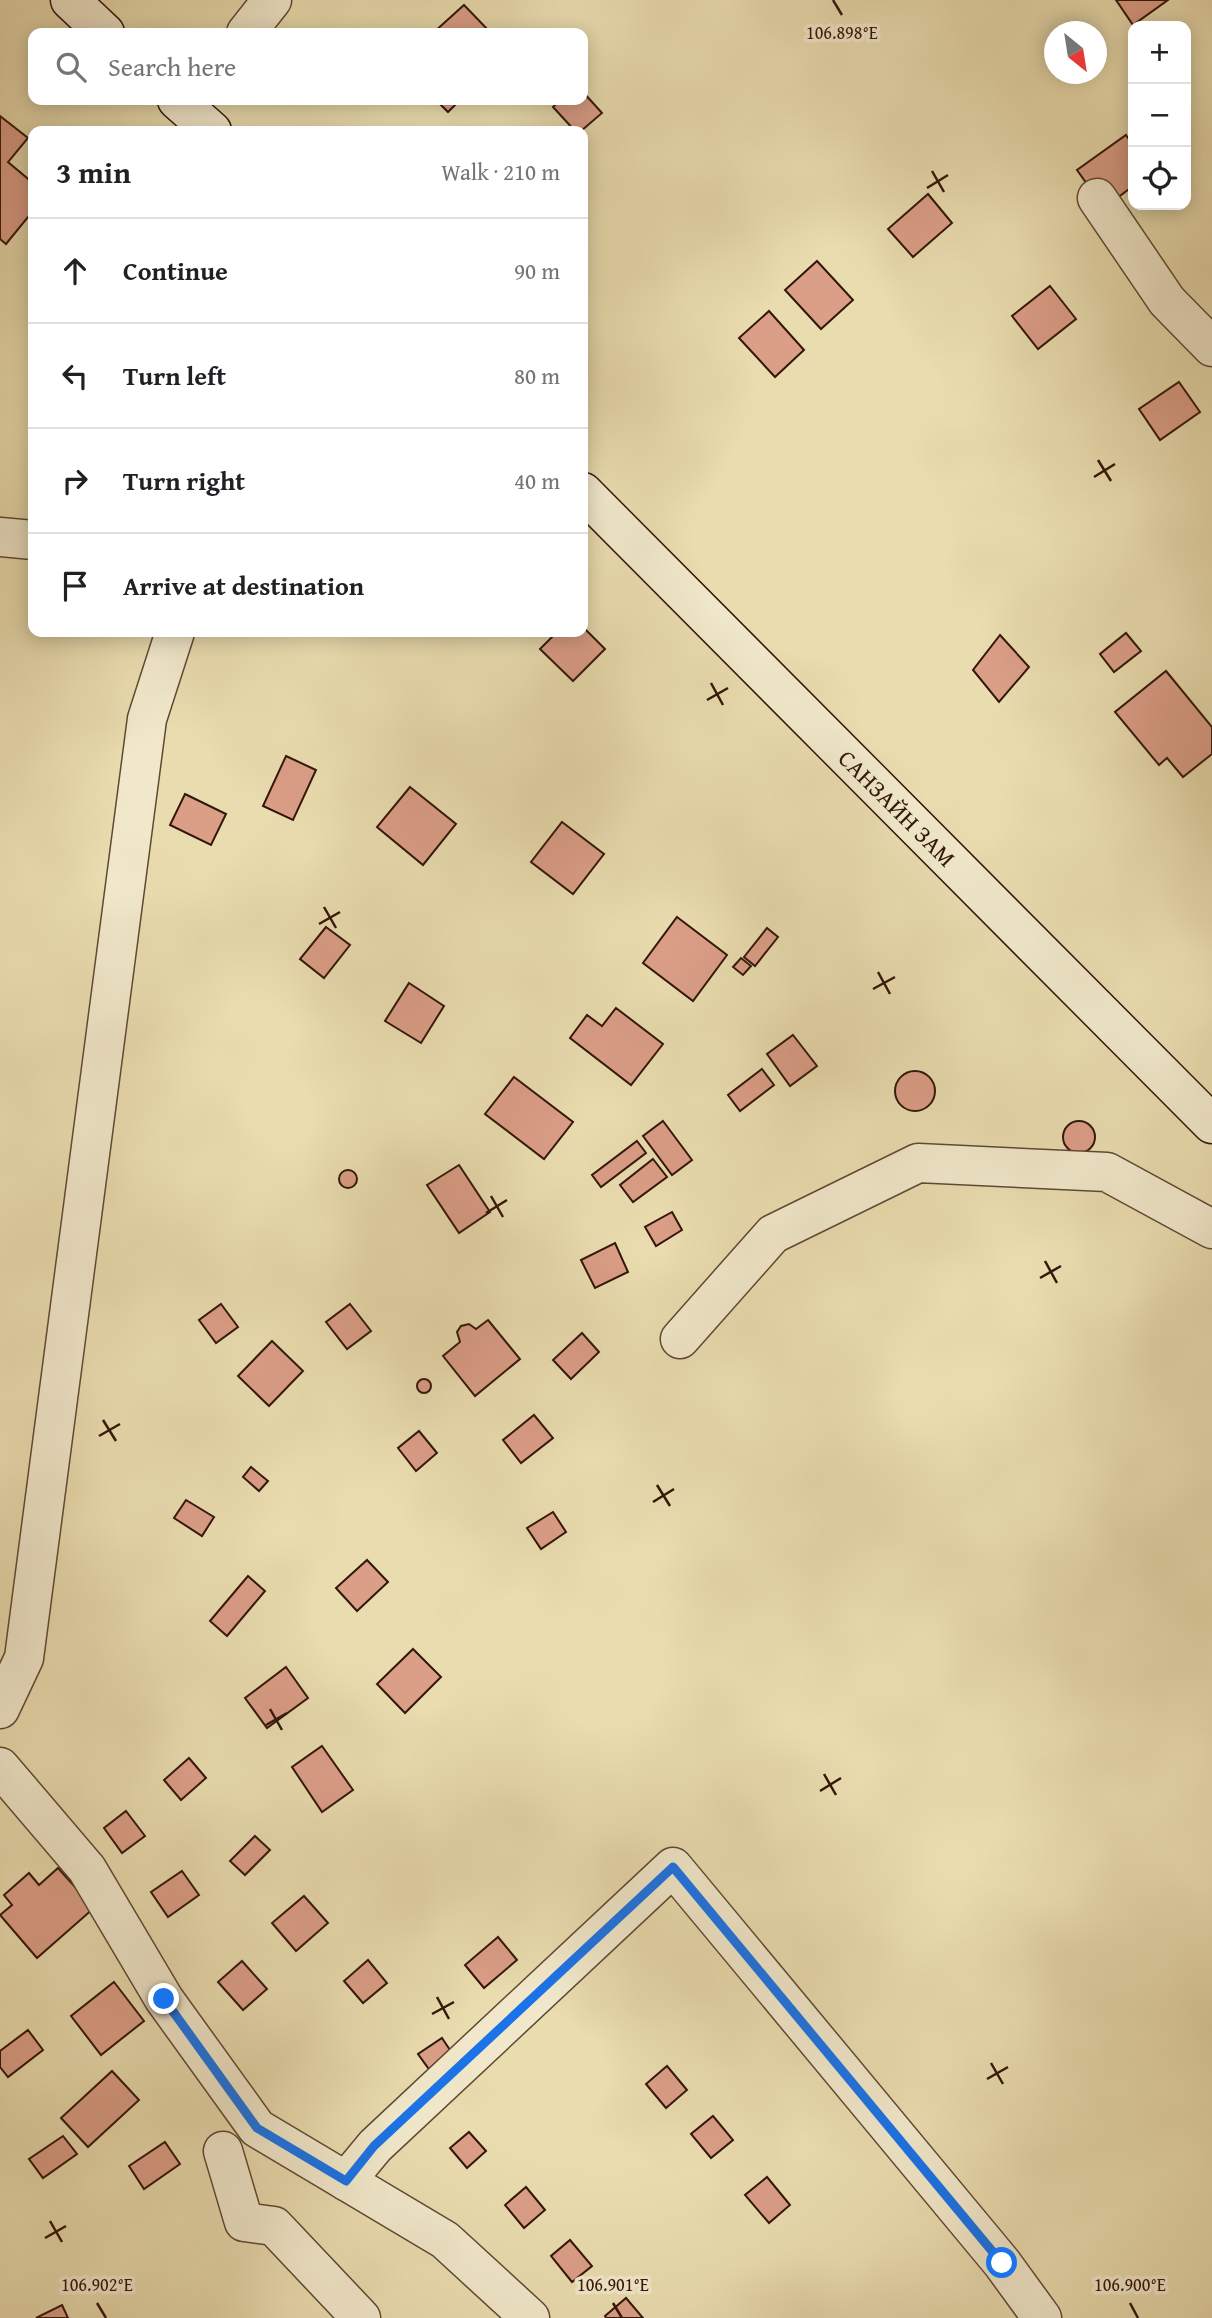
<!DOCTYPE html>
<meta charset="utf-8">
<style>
body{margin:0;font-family:"Gentium Book Plus",serif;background:#f6f6f6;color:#202124}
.controls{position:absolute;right:21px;top:21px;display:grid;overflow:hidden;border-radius:14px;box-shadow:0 4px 18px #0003}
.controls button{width:63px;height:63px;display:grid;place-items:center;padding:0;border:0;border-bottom:2px solid #e0e0e0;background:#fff;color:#202124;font:35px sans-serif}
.compass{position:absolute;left:1044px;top:21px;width:63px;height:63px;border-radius:50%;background:#fff;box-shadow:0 4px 18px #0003;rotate:150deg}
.stop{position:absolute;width:21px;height:21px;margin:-16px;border:5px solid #1a73e8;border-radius:50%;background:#fff}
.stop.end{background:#1a73e8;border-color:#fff;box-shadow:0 2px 7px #0008}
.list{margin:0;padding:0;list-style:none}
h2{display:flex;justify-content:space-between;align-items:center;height:91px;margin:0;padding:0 28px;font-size:30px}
h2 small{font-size:23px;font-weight:400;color:#757577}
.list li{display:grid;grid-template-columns:46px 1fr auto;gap:21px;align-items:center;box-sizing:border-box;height:105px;padding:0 28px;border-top:2px solid #e0e0e0}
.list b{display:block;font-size:26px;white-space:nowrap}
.list em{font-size:23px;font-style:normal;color:#757577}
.icon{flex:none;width:38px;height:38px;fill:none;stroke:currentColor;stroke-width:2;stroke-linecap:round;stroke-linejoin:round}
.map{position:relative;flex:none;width:1212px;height:2318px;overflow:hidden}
.search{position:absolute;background:#fff;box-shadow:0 4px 18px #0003;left:28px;top:28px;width:560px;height:77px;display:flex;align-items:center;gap:18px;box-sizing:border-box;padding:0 24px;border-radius:14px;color:#757577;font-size:26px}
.panel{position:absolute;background:#fff;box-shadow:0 4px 18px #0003;left:28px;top:126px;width:560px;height:511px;border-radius:14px}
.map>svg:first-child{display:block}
.building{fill:#db9e87;stroke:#33160a;stroke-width:2}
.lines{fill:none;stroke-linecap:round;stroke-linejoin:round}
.minor-casing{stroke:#604833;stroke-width:41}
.secondary-casing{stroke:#33160a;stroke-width:41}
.minor{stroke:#f1e8cb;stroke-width:38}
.secondary{stroke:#f1e8cb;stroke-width:38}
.route{stroke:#1a73e8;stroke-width:9}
.ticks{fill:none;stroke:#33160a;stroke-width:2.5}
.labels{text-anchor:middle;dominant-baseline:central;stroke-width:7;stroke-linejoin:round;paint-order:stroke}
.street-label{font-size:24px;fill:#33160a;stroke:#f1e8cb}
.ticks-label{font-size:18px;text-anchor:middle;fill:#33160a;stroke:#f1e8cb;stroke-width:7;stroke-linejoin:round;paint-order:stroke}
</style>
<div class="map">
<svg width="1212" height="2318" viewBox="0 0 1212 2318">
<rect width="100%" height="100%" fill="#e9dcaf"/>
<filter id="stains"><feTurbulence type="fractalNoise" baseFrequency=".00286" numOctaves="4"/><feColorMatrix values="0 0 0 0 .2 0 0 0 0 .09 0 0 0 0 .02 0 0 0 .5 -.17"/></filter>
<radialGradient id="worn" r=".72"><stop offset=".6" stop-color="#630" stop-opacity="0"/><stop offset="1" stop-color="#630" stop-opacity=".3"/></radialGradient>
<g class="building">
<path d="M1116,0H1168L1133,25Z"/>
<path d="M464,5L491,33H433Z"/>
<path d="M583,92L602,113L581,131H575L553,107L560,100H583Z"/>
<path d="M436,100H460L448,112Z"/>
<path d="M0,116L28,138L8,162L33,183V211L6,244L0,239Z"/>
<path d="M1126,135L1133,145V186L1104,208L1077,170Z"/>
<path d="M928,194L952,223L913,257L888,229Z"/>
<path d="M817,261L853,300L821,329L785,290Z"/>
<path d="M1050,286L1076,319L1038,349L1012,316Z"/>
<path d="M769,311L804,350L775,377L739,338Z"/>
<path d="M1179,382L1200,412L1160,440L1139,409Z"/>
<path d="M583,627L605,649L573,681L540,649L557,632H583Z"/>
<path d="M1126,633L1141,651L1114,672L1100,654Z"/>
<path d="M1000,635L1029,667L999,702L973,670Z"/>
<path d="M1166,671L1212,727V754L1183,777L1167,758L1159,765L1115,712Z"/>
<path d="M286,756L316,770L293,820L263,806Z"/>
<path d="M410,787L456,824L423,865L377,827Z"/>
<path d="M185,794L226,814L211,845L170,825Z"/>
<path d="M562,822L604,854L573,894L531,862Z"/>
<path d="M677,917L727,955L693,1001L643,963Z"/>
<path d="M326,927L350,945L324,978L300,959Z"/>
<path d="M767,928L778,937L755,966L744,957Z"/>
<path d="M741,958L751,966L743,975L733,967Z"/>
<path d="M409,983L444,1006L421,1043L385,1021Z"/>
<path d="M616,1008L663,1044L631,1085L570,1038L587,1015L602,1026Z"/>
<path d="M793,1035L817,1066L790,1086L767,1054Z"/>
<path d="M762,1069L774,1085L740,1111L728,1095Z"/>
<circle cx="915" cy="1091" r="20"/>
<path d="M514,1077L573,1122L544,1159L485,1114Z"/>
<circle cx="1079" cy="1137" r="16"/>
<path d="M663,1121L692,1160L672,1175L643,1136Z"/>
<path d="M637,1141L646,1153L601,1187L592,1175Z"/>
<path d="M653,1159L667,1177L633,1202L620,1185Z"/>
<path d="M459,1165L490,1212L459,1233L427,1185Z"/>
<circle cx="348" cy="1179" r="9"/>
<path d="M672,1212L682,1230L656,1246L645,1227Z"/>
<path d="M615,1243L628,1272L595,1288L581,1260Z"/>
<path d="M221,1304L238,1327L216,1343L199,1320Z"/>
<path d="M350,1304L371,1331L347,1349L326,1322Z"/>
<path d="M488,1320L520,1359L475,1396L443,1356L460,1342L457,1332L461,1326L469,1324L476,1329Z"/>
<path d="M582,1333L599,1352L571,1379L553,1360Z"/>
<path d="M272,1341L303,1371L269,1406L238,1376Z"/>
<circle cx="424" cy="1386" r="7"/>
<path d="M534,1415L553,1438L521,1463L503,1440Z"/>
<path d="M419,1431L437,1453L416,1471L398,1448Z"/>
<path d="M251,1467L268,1481L259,1491L243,1477Z"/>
<path d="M186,1500L214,1517L202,1536L174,1518Z"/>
<path d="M553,1512L566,1532L541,1549L527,1528Z"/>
<path d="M367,1560L388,1582L357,1611L336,1588Z"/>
<path d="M248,1576L265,1591L227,1636L210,1621Z"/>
<path d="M413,1649L441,1677L405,1713L377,1684Z"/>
<path d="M286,1667L308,1698L267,1728L245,1698Z"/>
<path d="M322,1746L353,1790L322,1812L292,1767Z"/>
<path d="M189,1758L206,1778L181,1800L164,1780Z"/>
<path d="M126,1811L145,1836L122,1853L104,1828Z"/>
<path d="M255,1836L270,1850L245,1875L230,1861Z"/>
<path d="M58,1868L94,1908L37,1958L0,1915L12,1905L4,1895L29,1873L39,1885Z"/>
<path d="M182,1871L199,1895L168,1917L151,1892Z"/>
<path d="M304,1896L328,1923L296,1951L272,1923Z"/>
<path d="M498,1937L517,1960L484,1988L465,1965Z"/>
<path d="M368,1960L387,1983L363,2003L344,1981Z"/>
<path d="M242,1961L267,1989L243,2010L218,1982Z"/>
<path d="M114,1982L144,2021L101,2055L71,2016Z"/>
<path d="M28,2030L43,2050L8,2077L0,2067V2051Z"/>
<path d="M442,2038L454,2056L431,2072L418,2054Z"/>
<path d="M667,2066L687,2090L666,2108L646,2084Z"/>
<path d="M112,2071L139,2100L88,2147L61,2118Z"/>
<path d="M713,2116L733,2140L711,2158L691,2134Z"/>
<path d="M469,2132L486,2151L467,2168L450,2148Z"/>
<path d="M63,2136L77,2154L43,2178L29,2159Z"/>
<path d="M165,2142L180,2164L144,2189L129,2166Z"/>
<path d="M767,2177L790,2205L769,2223L745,2195Z"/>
<path d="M526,2187L545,2210L524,2228L505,2205Z"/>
<path d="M570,2240L592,2266L572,2282L551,2256Z"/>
<path d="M626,2298L643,2318H606L605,2316Z"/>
<path d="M62,2305L68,2318H36Z"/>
</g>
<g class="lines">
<g class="minor-casing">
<g id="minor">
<path d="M246,33L272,0"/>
<path d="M1097,198L1167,301L1212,347"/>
<path d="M0,537L33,540"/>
<path d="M680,1339L773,1234L918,1163L1107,1172L1212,1229"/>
<path d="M0,1709L24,1658L147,719L175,632"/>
<path d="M0,1767L87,1869L164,1999L257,2128L445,2240L530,2318"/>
<path d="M223,2151L244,2222L274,2226L361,2318"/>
<path d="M346,2181L375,2146L673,1867L1002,2263L1042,2318"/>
</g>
</g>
<g class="secondary-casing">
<g id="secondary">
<path d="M70,0L105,33"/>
<path d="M177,100L212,131"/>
<path d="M583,492L1212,1124"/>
</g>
</g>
<use href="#minor" class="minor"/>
<use href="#secondary" class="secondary"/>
</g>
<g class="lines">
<path class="route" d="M164,1999L257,2128L346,2181L374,2146L673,1867L1002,2263"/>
</g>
<path class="ticks" d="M833,0L842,15M932,171L944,192M927,188L948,175M1098,460L1111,481M1094,477L1115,464M711,683L723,705M707,700L728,688M324,907L336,928M319,924L340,912M878,972L890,994M873,989L895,977M491,1196L503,1217M486,1213L507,1200M1045,1261L1057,1283M1040,1278L1061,1266M103,1420L116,1441M99,1436L120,1424M657,1485L670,1506M653,1502L674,1489M270,1709L282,1730M266,1725L287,1713M824,1774L836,1795M820,1791L841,1778M437,1997L449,2019M432,2014L454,2002M991,2063L1003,2084M987,2079L1008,2067M50,2221L62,2242M45,2238L66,2226M97,2303L106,2318M613,2303L622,2318M1130,2303L1138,2318"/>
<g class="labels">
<g class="street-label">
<text transform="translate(897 808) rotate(45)">САНЗАЙН ЗАМ</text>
</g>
</g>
<g class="ticks-label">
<text x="842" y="39">106.898°E</text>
<text x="97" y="2291">106.902°E</text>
<text x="613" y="2291">106.901°E</text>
<text x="1130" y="2291">106.900°E</text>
</g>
<rect width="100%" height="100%" filter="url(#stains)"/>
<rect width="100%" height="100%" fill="url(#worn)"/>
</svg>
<div class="controls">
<button>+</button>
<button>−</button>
<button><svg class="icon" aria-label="locate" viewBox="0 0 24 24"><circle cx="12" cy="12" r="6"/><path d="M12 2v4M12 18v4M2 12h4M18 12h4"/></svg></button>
</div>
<svg class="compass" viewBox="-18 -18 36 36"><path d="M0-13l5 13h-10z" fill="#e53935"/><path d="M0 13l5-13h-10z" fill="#757577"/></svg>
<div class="stop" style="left:1002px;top:2263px"></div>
<div class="stop end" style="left:164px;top:1999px"></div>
<div class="search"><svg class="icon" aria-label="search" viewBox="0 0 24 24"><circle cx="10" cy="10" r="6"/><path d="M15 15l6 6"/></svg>Search here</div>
<section class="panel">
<h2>3 min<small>Walk · 210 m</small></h2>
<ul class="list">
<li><svg class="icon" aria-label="ahead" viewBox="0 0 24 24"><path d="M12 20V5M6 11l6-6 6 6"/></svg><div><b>Continue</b></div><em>90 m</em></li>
<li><svg class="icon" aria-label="left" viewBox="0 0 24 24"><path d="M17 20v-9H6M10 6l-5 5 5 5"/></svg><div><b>Turn left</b></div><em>80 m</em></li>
<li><svg class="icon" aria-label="right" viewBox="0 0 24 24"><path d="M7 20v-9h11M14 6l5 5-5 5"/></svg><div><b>Turn right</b></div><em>40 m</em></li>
<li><svg class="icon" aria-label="arrive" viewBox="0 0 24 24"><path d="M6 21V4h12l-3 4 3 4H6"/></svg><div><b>Arrive at destination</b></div></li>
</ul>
</section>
</div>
